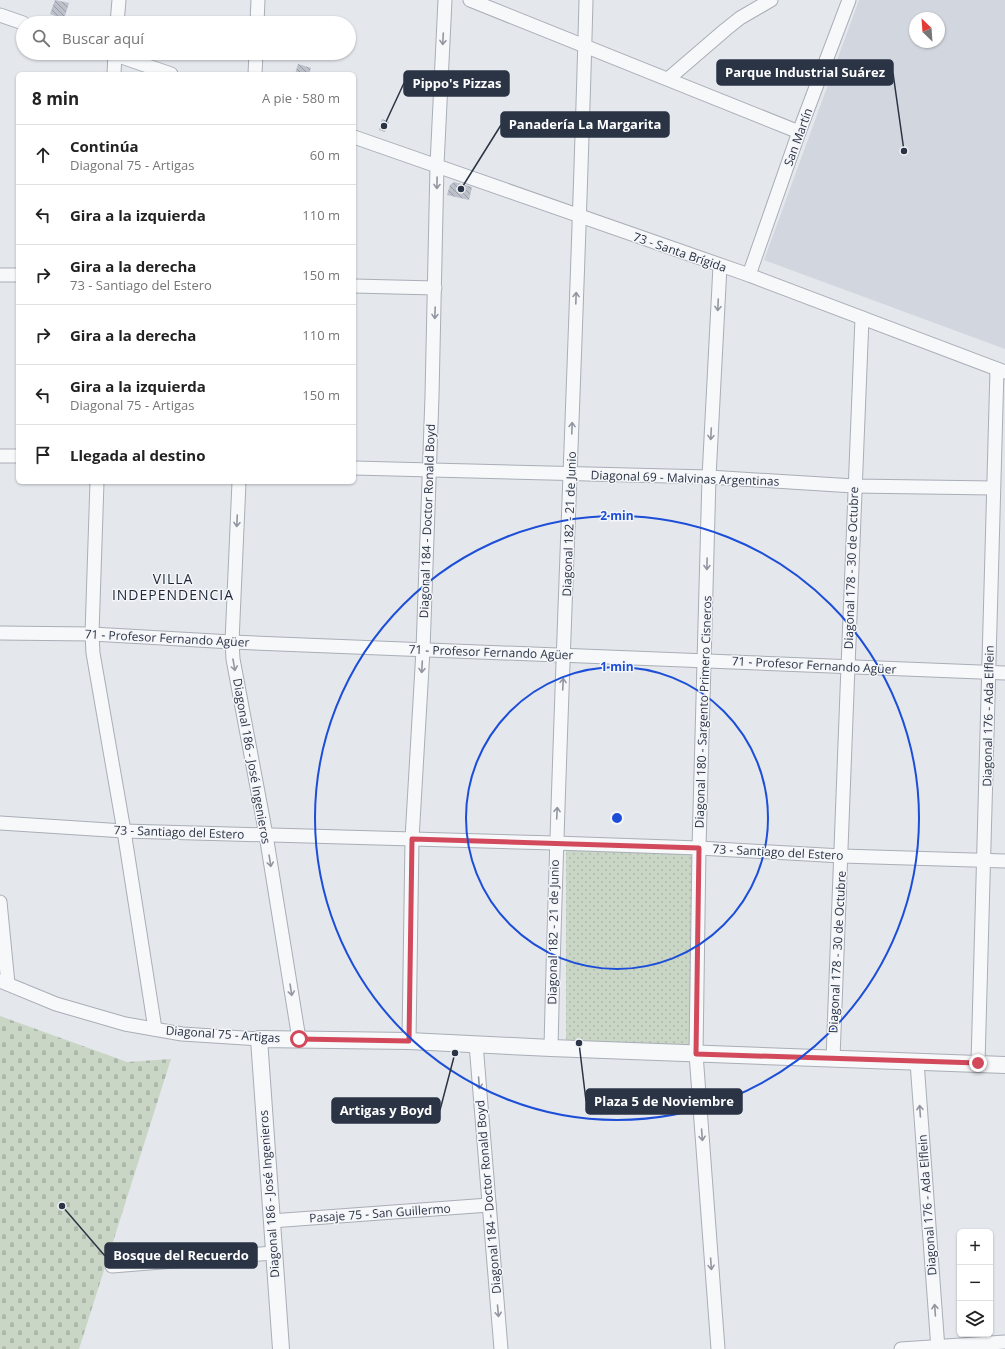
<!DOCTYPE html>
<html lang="es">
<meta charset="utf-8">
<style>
body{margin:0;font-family:"Open Sans",sans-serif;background:#f2f2f2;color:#222}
.controls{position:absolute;right:12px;bottom:12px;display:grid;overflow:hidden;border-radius:6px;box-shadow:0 1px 3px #0004}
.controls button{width:36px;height:36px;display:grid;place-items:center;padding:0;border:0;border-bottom:1px solid #e0e0e0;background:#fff;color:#222;font:20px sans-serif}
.compass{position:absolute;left:909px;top:12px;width:36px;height:36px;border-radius:50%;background:#fff;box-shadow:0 1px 3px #0004;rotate:335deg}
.stop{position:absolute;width:12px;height:12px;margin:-9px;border:3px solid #d1495b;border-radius:50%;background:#fff}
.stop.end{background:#d1495b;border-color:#fff;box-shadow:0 1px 4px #0008}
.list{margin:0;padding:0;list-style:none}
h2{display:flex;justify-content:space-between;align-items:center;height:52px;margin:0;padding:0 16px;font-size:17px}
h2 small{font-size:13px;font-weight:400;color:#767676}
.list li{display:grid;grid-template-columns:26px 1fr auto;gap:12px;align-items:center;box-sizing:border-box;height:60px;padding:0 16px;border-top:1px solid #e0e0e0}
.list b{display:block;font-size:15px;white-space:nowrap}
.list p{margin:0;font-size:13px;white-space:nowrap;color:#767676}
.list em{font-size:13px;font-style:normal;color:#767676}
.icon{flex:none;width:22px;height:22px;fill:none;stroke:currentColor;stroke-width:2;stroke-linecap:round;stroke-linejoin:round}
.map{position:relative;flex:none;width:1005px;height:1349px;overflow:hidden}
.search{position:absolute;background:#fff;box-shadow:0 1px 3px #0004;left:16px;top:16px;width:340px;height:44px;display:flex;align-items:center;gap:10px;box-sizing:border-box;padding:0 14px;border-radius:22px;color:#767676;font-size:15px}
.panel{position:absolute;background:#fff;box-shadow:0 1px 3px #0004;left:16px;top:72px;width:340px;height:412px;border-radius:6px}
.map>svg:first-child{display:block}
.built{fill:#d2d6de;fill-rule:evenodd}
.cemetery{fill:url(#cemetery-stones)}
.park{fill:url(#park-dots)}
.building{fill:url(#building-back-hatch)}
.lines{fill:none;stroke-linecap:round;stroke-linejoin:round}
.minor-casing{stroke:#a9aeb7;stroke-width:15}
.tertiary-casing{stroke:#a9aeb7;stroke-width:18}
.minor{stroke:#f7f8fa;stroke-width:13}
.tertiary{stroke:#f7f8fa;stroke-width:16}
.oneway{stroke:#9196a0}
.route{stroke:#d1495b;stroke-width:5}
.ring{fill:none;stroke:#1d4ed8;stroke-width:2}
.labels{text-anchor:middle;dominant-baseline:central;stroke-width:3;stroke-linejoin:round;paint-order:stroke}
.street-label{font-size:12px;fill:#2b3445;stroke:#f4f6f9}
.quarter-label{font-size:14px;letter-spacing:1px;fill:#1d2536;stroke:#f4f6f9}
.centre{fill:#1d4ed8;stroke:#f4f6f9;stroke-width:2}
.ring-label{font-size:12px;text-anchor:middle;font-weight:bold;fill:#1d4ed8;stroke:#f4f6f9;stroke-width:3;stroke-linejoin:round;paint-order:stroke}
.leader{fill:none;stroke:#2b3445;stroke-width:1.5}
.callout-dot{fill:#2b3445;stroke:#f4f6f9;stroke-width:1.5}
.callout{fill:#2b3445;stroke:#2b3445;stroke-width:1.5}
.callout-label{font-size:13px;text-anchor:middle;font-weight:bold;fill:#fff}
</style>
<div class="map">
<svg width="1005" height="1349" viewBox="0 0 1005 1349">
<defs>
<pattern id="cemetery-stones" width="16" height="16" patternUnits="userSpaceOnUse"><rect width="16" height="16" fill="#c9d6c5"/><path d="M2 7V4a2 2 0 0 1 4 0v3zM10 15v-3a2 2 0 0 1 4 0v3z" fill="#adb8ab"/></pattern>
<pattern id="park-dots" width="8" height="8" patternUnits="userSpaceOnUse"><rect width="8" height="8" fill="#c9d6c5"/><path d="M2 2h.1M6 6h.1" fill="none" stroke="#adb8ab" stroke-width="1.8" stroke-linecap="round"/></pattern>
<pattern id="building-back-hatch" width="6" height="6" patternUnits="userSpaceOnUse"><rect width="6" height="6" fill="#bbc0ca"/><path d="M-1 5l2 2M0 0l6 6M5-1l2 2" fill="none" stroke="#989da6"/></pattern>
</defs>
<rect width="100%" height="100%" fill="#e4e7ec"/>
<path class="built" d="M859,0H1005V349L764,260ZM915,18H939V42H915Z"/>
<path class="cemetery" d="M0,1016L127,1062L171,1059L79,1349H0Z"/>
<path class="park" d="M566,847L694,852L691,1050L566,1046Z"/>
<g class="building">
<path d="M55,0L69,3L64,19L50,14Z"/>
<path d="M298,64L311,68L309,74H295Z"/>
<path d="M382,119L389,122L385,132L379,130Z"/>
<path d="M454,182L472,187L469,200L447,195L450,185Z"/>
</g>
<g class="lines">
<g class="minor-casing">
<g id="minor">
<path d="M470,0L799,132"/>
<path d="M0,15L23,23"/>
<path d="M117,23L119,0"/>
<path d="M257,23L258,0"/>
<path d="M110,53L171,74"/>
<path d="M114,74L115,53"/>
<path d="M255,74L256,53"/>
<path d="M668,79L725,30L740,18L771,0"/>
<path d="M354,137L749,275L1005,372"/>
<path d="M0,275H18"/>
<path d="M749,275L799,132L849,0"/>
<path d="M354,286L435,288"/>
<path d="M0,456H18"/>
<path d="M354,468L709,477L854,486L993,488"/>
<path d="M97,482L92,634L93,653L124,831L155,1029"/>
<path d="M239,482L232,642L233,659L266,835L299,1039"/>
<path d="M0,633L92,634L232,642L1005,673"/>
<path d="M0,823L124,831L555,843L699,848L842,856L1005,861"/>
<path d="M0,902L8,984"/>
<path d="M0,981L56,1004L125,1024L182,1034L259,1039"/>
<path d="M409,1041L412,839L423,650L432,396L437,165L445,0"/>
<path d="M476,1044L501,1349"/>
<path d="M551,1048C559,699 577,350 586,0"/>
<path d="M833,1058C844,811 850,565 862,318"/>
<path d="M917,1062L938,1349"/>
<path d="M978,1063L997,369"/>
<path d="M271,1221L489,1205"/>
<path d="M112,1266L273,1253"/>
<path d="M718,1349L696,1054L699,848L709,477L720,266"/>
<path d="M901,1349L1005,1342"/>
</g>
</g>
<g class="tertiary-casing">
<path id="tertiary" d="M281,1349L259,1039L409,1041L551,1048L1005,1065"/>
</g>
<use href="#minor" class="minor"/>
<use href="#tertiary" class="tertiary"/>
</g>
<defs><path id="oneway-shaft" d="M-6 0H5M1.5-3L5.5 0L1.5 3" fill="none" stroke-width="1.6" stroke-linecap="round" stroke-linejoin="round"/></defs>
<g class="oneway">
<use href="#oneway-shaft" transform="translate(443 39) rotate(93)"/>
<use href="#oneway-shaft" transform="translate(437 183) rotate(91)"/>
<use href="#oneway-shaft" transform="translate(576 298) rotate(-88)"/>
<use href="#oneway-shaft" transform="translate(718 305) rotate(93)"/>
<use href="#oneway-shaft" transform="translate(435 313) rotate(92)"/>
<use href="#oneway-shaft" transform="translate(572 428) rotate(-88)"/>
<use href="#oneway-shaft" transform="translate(711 434) rotate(93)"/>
<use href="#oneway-shaft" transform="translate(237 521) rotate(93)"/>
<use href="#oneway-shaft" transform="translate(707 564) rotate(91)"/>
<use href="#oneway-shaft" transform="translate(234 665) rotate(80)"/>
<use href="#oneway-shaft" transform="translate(422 667) rotate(93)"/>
<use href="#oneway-shaft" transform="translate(563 684) rotate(-87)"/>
<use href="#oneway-shaft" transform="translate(557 813) rotate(-87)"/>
<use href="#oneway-shaft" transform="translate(270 861) rotate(81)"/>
<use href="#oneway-shaft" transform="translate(291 990) rotate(81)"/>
<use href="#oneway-shaft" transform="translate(479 1083) rotate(86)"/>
<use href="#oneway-shaft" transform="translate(920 1111) rotate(-94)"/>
<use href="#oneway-shaft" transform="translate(702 1135) rotate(86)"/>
<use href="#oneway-shaft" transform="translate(711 1264) rotate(86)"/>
<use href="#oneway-shaft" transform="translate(935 1310) rotate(-94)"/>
<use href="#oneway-shaft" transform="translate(498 1311) rotate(85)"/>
</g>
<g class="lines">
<path class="route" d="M299,1039L409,1041L412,839L699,848L696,1054L978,1063"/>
</g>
<g class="ring">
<circle cx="617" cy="818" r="151"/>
<circle cx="617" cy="818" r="302"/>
</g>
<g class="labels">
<g class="street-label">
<text transform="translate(798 137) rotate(-70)">San Martín</text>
<text transform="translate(680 252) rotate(19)">73 - Santa Brígida</text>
<text transform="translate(685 478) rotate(2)">Diagonal 69 - Malvinas Argentinas</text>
<text transform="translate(427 521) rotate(-88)">Diagonal 184 - Doctor Ronald Boyd</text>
<text transform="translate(569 524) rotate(-88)">Diagonal 182 - 21 de Junio</text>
<text transform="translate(851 568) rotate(-88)">Diagonal 178 - 30 de Octubre</text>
<text transform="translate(167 638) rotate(3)">71 - Profesor Fernando Agüer</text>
<text transform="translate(491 652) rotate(2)">71 - Profesor Fernando Agüer</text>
<text transform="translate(814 665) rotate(3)">71 - Profesor Fernando Agüer</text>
<text transform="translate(703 712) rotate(-88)">Diagonal 180 - Sargento Primero Cisneros</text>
<text transform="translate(988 716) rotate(-89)">Diagonal 176 - Ada Elflein</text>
<text transform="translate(252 761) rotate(80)">Diagonal 186 - José Ingenieros</text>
<text transform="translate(179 832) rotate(2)">73 - Santiago del Estero</text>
<text transform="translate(778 852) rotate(3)">73 - Santiago del Estero</text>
<text transform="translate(553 932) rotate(-89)">Diagonal 182 - 21 de Junio</text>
<text transform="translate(837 952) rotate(-87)">Diagonal 178 - 30 de Octubre</text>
<text transform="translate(223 1034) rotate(4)">Diagonal 75 - Artigas</text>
<text transform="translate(269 1194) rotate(-94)">Diagonal 186 - José Ingenieros</text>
<text transform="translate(488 1197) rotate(-95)">Diagonal 184 - Doctor Ronald Boyd</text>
<text transform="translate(927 1205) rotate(-94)">Diagonal 176 - Ada Elflein</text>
<text transform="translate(380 1213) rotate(-4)">Pasaje 75 - San Guillermo</text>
</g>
<g class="quarter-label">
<text x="173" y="578">VILLA<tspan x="173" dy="16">INDEPENDENCIA</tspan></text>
</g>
</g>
<circle cx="617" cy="818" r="6" class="centre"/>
<g class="ring-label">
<text x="617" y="520">2 min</text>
<text x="617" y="671">1 min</text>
</g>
<path class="leader" d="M904 151L893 73M384 126L404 83M461 189L501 125M579 1043L586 1101M455 1053L440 1110M62 1206L105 1256"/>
<g class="callout-dot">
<circle cx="904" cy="151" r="4"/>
<circle cx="384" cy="126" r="4"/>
<circle cx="461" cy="189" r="4"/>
<circle cx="579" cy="1043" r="4"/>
<circle cx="455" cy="1053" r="4"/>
<circle cx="62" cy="1206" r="4"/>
</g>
<g class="callout">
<rect x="717" y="60" width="176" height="25" rx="4"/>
<rect x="404" y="71" width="105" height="25" rx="4"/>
<rect x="501" y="112" width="168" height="25" rx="4"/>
<rect x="586" y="1089" width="156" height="25" rx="4"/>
<rect x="332" y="1098" width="108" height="25" rx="4"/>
<rect x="105" y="1243" width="152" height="25" rx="4"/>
</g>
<g class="callout-label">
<text x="805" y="77">Parque Industrial Suárez</text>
<text x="457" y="88">Pippo's Pizzas</text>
<text x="585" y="129">Panadería La Margarita</text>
<text x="664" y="1106">Plaza 5 de Noviembre</text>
<text x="386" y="1115">Artigas y Boyd</text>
<text x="181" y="1260">Bosque del Recuerdo</text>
</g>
</svg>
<div class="controls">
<button>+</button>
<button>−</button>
<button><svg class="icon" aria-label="layers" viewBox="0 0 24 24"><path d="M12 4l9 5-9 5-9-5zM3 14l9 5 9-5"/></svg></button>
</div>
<svg class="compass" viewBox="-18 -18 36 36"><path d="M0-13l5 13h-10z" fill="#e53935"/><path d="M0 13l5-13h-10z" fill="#767676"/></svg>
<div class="stop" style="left:299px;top:1039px"></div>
<div class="stop end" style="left:978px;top:1063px"></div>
<div class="search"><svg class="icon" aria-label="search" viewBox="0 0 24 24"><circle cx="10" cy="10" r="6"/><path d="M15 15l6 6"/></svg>Buscar aquí</div>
<section class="panel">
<h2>8 min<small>A pie · 580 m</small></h2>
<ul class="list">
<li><svg class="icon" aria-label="ahead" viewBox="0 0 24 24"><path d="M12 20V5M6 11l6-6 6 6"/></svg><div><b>Continúa</b><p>Diagonal 75 - Artigas</p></div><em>60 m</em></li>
<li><svg class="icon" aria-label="left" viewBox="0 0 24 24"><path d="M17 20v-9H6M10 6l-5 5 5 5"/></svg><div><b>Gira a la izquierda</b></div><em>110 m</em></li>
<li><svg class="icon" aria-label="right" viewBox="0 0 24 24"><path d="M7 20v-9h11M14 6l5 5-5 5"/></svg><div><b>Gira a la derecha</b><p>73 - Santiago del Estero</p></div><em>150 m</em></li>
<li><svg class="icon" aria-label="right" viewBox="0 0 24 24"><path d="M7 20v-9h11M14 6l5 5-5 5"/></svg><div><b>Gira a la derecha</b></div><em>110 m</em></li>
<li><svg class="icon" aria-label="left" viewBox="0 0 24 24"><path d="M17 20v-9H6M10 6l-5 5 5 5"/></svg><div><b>Gira a la izquierda</b><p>Diagonal 75 - Artigas</p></div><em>150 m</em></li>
<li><svg class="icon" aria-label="arrive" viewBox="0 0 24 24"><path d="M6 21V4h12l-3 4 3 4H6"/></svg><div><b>Llegada al destino</b></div></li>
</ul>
</section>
</div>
